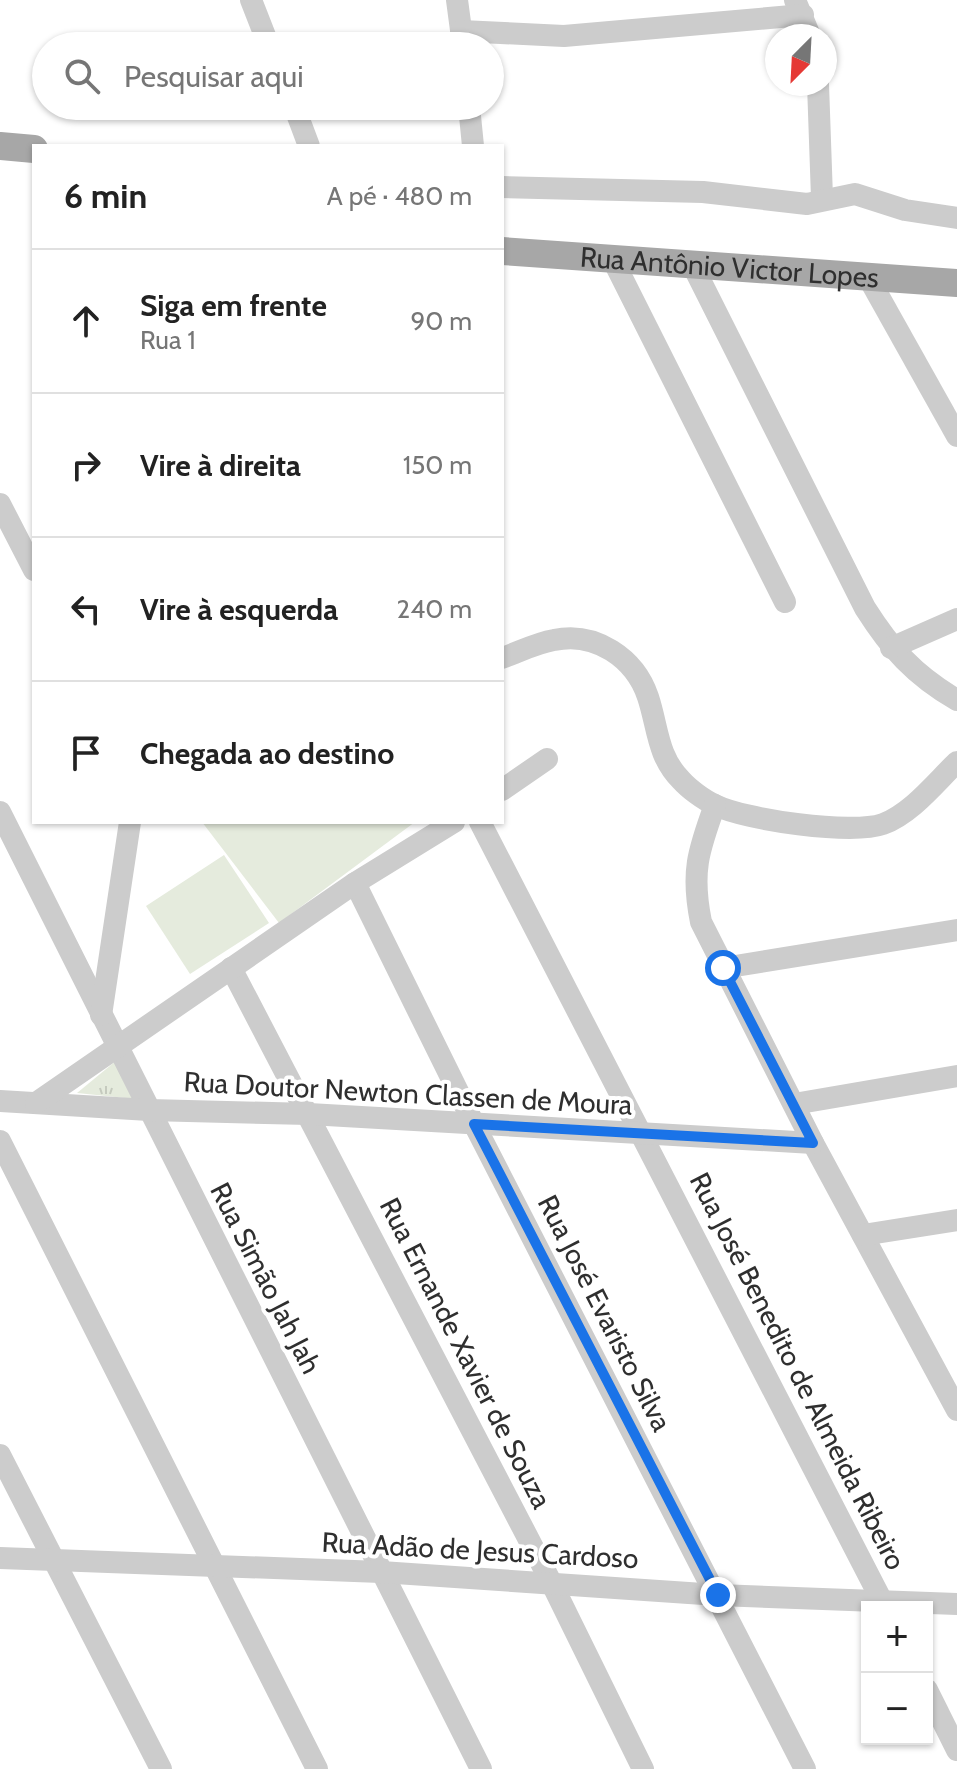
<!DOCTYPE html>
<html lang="pt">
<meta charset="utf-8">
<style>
body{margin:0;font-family:Cabin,sans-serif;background:#f6f6f6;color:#222}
.controls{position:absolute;right:24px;bottom:24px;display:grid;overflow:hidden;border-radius:0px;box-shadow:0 2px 6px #0004}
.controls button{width:72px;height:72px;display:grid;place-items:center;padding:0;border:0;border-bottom:2px solid #e0e0e0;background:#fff;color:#222;font:40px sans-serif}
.compass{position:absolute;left:765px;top:24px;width:72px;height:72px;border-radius:50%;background:#fff;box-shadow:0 2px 6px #0004;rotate:204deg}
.stop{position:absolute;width:24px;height:24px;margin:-18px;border:6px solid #1a73e8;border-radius:50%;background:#fff}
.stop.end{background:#1a73e8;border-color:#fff;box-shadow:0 2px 8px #0008}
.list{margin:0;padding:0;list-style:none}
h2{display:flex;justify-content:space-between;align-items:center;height:104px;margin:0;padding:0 32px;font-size:34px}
h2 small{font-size:26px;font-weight:400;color:#767676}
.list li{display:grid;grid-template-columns:52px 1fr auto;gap:24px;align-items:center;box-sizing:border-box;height:144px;padding:0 32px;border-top:2px solid #e0e0e0}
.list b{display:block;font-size:30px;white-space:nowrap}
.list p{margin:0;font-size:26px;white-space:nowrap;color:#767676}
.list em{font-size:26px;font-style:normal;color:#767676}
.icon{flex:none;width:44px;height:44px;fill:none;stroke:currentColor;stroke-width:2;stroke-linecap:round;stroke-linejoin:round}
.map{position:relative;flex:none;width:957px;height:1769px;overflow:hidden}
.search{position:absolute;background:#fff;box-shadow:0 2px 6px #0004;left:32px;top:32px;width:472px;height:88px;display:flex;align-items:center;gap:20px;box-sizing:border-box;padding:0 28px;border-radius:44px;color:#767676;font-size:30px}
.panel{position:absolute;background:#fff;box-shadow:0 2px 6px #0004;left:32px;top:144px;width:472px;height:680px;border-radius:0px}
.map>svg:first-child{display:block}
.park{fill:url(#park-tufts)}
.garden{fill:#e5ebdd}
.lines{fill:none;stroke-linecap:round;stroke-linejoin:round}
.minor{stroke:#ccc;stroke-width:22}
.major{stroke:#a7a7a7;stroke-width:28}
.route{stroke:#1a73e8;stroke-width:10}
.labels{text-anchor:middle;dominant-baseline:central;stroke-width:8;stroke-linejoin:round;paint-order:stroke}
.street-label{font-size:28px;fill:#2f2f2f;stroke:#fff}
</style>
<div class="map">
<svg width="957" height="1769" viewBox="0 0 957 1769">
<defs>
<pattern id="park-tufts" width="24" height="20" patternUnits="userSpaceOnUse" patternTransform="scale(2)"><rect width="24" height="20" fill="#e5ebdd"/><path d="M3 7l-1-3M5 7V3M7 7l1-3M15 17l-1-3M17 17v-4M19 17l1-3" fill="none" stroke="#c5cabe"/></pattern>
</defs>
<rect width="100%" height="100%" fill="#fff"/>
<path class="park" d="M117,1060L135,1099L77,1093Z"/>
<g class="garden">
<path d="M202,822H415L279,923Z"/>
<path d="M224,855L269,923L190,974L146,906Z"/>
</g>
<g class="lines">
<g class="minor">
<path d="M251,0L269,46"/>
<path d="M457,0L463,45"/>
<path d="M795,0L810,36"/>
<path d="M461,31L564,36L803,15"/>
<path d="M818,84L822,198"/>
<path d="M294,106L309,146"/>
<path d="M469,106L473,146"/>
<path d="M502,187L703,192L807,204L855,194L905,210L957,218"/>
<path d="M612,258L785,602"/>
<path d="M693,266L865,608C891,649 914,675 957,700"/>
<path d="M868,277L957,436"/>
<path d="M0,504L34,570"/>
<path d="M891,648L957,619"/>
<path d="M502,658C519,652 536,643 554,640C595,631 635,658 648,697C658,727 657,756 681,780C689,789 704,800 715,805C745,820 852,835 883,824C912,813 935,783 957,762"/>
<path d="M502,790L547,759"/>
<path d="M715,805C698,851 691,873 701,922L813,1143L957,1410"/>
<path d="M0,812L481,1769"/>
<path d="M480,822L885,1607"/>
<path d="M355,883L474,1124L805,1769"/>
<path d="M231,968L552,1584L643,1769"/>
<path d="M723,968L957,930"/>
<path d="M101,1015L130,822"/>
<path d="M0,1101L149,1110L309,1114L813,1143"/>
<path d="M36,1103L355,883L454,822"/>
<path d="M794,1104L957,1076"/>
<path d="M0,1141L317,1769"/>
<path d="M863,1235L957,1220"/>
<path d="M0,1455L161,1769"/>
<path d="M0,1558L381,1572L718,1595L957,1604"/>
<path d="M927,1690L957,1750"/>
</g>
<g class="major">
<path d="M0,146L34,149"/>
<path id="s1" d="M502,251L957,283"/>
</g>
</g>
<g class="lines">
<path class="route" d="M718,1595L474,1124L813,1143L723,968"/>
</g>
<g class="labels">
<g class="street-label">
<text stroke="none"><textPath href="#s1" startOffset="228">Rua Antônio Victor Lopes</textPath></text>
<text transform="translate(408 1093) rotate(3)">Rua Doutor Newton Classen de Moura</text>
<text transform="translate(266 1278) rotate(63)">Rua Simão Jah Jah</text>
<text transform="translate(605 1313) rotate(63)">Rua José Evaristo Silva</text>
<text transform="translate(466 1353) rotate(63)">Rua Ernande Xavier de Souza</text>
<text transform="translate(798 1371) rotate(63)">Rua José Benedito de Almeida Ribeiro</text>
<text transform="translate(480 1550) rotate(3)">Rua Adão de Jesus Cardoso</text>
</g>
</g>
</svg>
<div class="controls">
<button>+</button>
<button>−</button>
</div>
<svg class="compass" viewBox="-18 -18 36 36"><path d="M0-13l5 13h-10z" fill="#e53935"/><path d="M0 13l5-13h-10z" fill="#767676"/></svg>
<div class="stop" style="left:723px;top:968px"></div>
<div class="stop end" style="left:718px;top:1595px"></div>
<div class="search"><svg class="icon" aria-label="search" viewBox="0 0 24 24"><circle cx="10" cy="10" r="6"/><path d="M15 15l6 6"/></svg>Pesquisar aqui</div>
<section class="panel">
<h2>6 min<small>A pé · 480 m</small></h2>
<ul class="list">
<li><svg class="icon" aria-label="ahead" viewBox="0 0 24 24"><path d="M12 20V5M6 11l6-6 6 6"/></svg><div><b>Siga em frente</b><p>Rua 1</p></div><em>90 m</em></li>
<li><svg class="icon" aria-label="right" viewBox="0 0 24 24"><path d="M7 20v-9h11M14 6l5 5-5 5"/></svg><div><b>Vire à direita</b></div><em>150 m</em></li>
<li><svg class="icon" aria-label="left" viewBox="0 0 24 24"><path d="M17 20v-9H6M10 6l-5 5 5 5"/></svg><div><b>Vire à esquerda</b></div><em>240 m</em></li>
<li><svg class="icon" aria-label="arrive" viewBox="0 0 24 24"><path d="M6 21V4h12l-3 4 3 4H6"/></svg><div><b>Chegada ao destino</b></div></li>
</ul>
</section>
</div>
